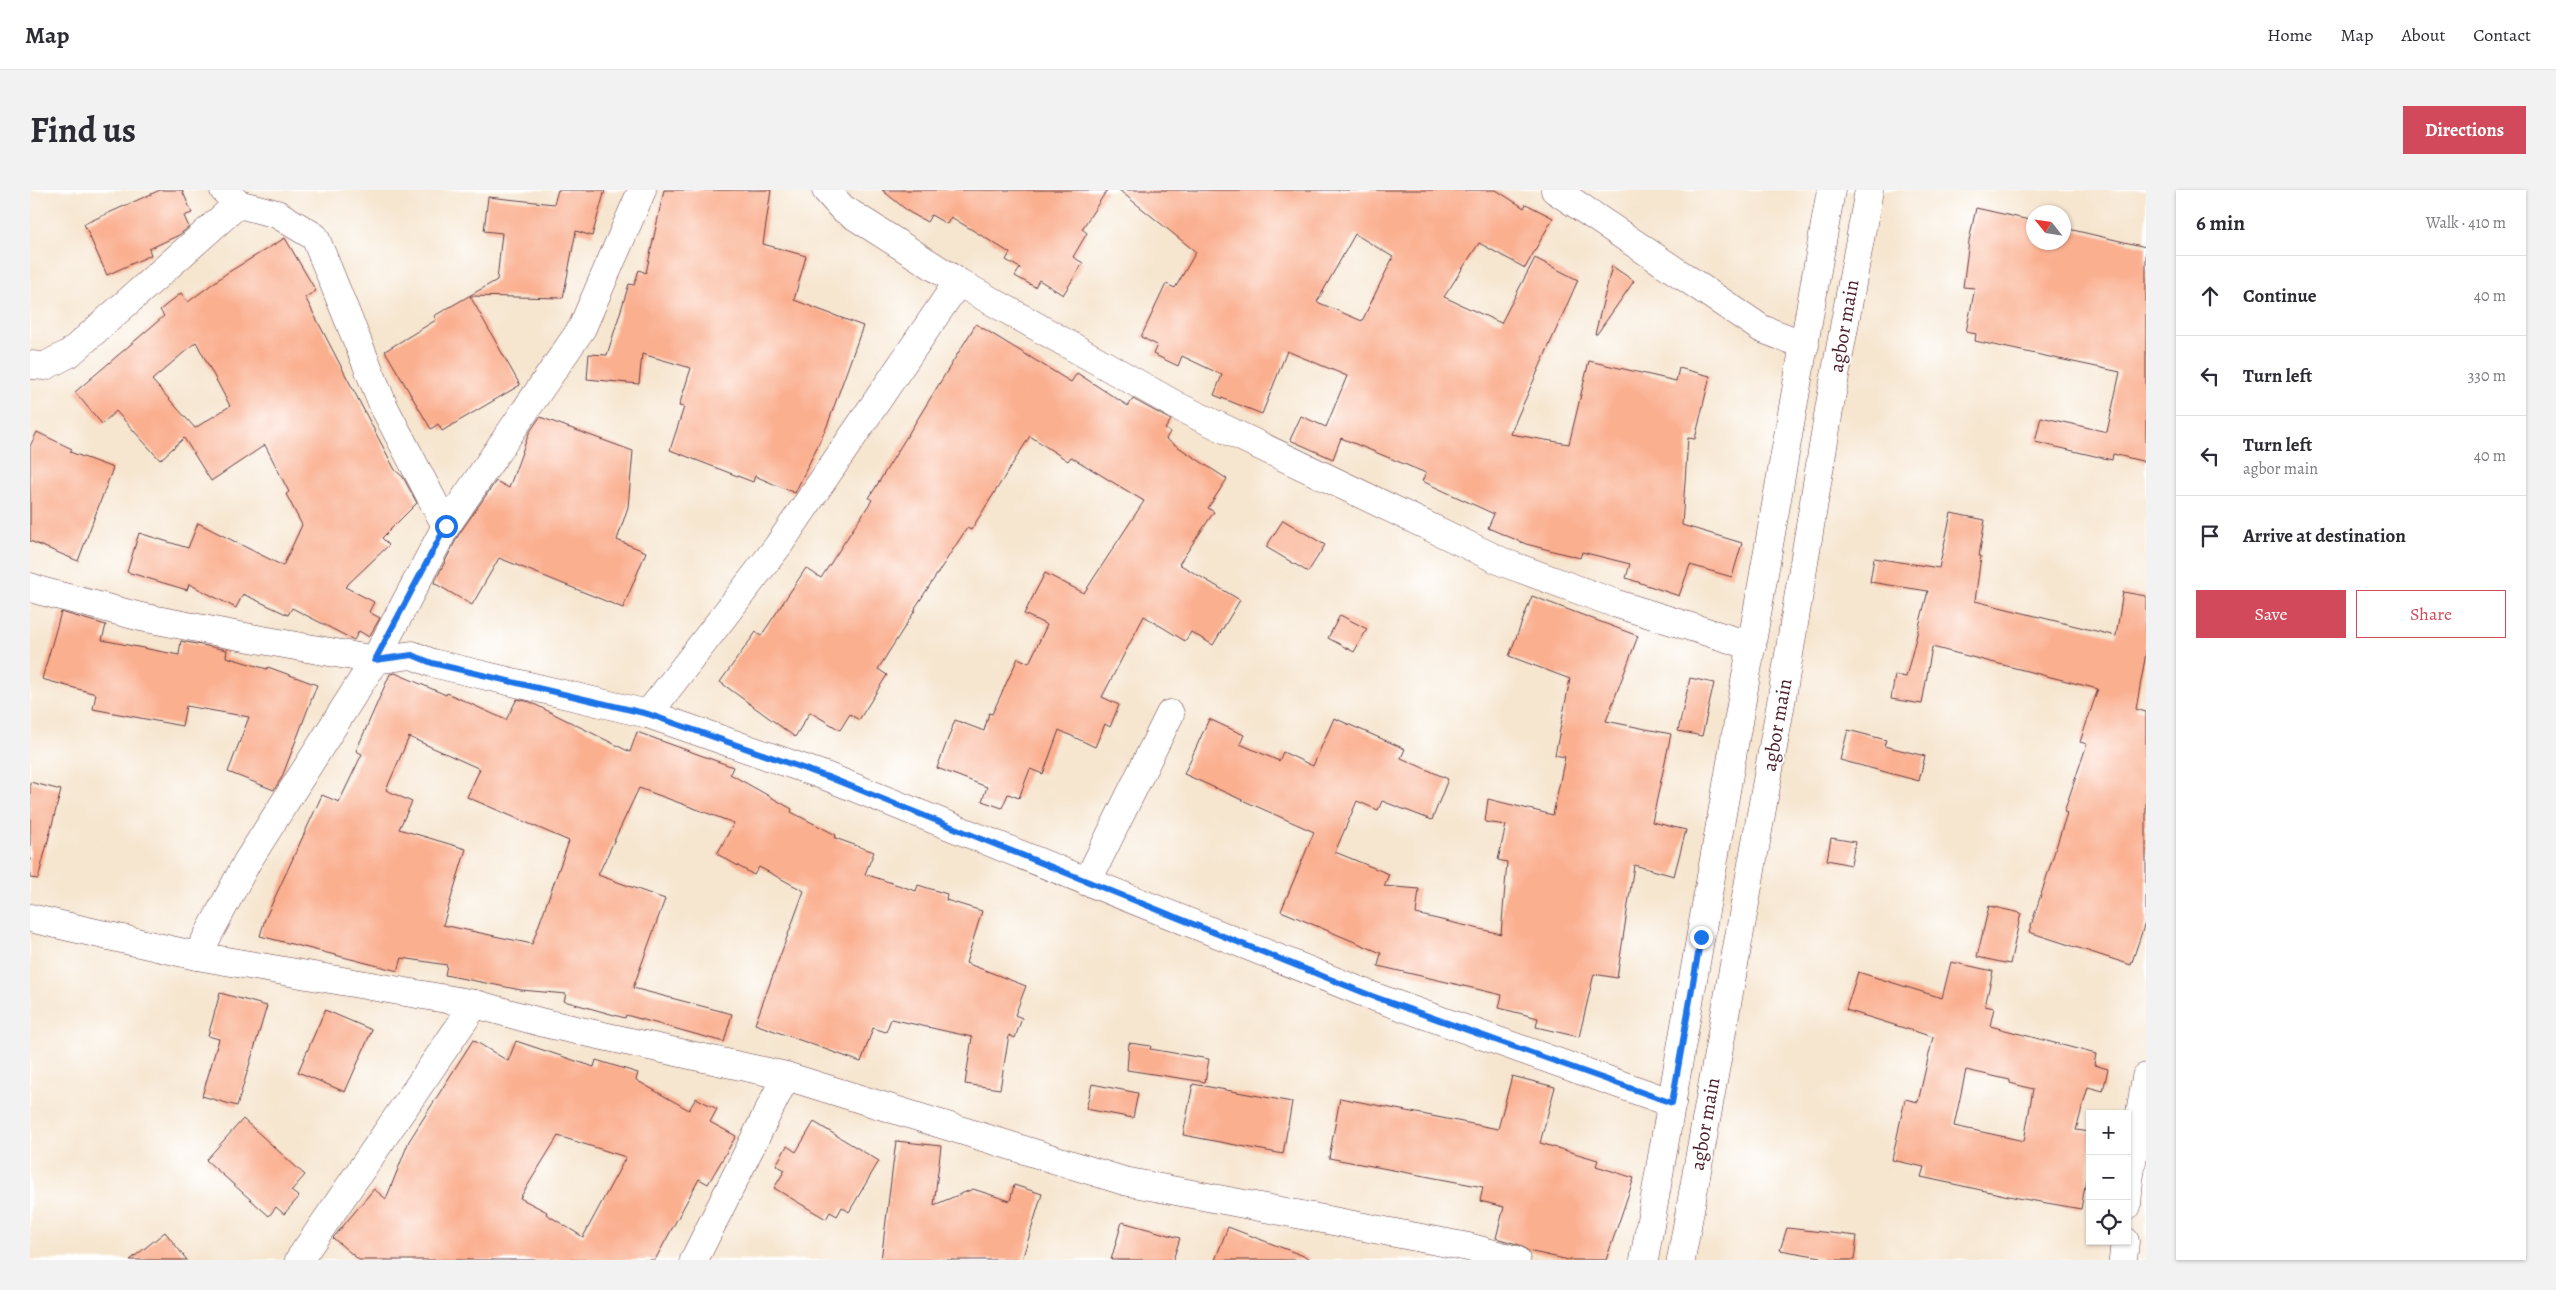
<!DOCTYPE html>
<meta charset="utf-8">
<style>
body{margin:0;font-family:Alegreya,serif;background:#f2f2f3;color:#2b2b33}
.controls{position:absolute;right:15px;bottom:15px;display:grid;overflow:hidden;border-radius:0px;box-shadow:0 1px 4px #0004}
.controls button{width:45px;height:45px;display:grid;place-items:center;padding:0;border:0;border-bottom:1px solid #e1e1e2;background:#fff;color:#2b2b33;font:25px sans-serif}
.compass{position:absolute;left:1996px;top:15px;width:45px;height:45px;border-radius:50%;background:#fff;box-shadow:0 1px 4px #0004;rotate:300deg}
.stop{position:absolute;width:15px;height:15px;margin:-11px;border:4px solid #1a73e8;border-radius:50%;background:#fff}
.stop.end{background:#1a73e8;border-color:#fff;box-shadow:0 1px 5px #0008}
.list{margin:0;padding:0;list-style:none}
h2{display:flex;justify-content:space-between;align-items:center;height:65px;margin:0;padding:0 20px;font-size:21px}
h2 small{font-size:16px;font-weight:400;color:#7c7c81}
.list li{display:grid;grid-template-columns:32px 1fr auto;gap:15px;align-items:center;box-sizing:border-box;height:80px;padding:0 20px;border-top:1px solid #e1e1e2}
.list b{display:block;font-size:19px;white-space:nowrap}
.list p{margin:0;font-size:16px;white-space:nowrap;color:#7c7c81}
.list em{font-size:16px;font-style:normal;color:#7c7c81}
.actions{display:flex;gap:10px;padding:15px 20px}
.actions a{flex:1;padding:11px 0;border:1px solid #d1495b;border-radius:0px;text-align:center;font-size:18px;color:#d1495b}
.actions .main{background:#d1495b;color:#fff}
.icon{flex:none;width:28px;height:28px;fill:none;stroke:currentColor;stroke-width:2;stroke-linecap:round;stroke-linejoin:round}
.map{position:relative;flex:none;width:2116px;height:1070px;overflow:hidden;border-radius:0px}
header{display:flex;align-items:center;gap:30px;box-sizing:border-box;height:70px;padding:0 25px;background:#fff;border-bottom:1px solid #e1e1e2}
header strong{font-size:24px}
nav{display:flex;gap:28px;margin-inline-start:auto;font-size:18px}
.intro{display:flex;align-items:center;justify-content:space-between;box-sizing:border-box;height:120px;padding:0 30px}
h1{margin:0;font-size:35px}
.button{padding:12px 22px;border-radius:0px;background:#d1495b;color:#fff;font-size:18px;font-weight:700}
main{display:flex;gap:30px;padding:0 30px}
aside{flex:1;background:#fff;border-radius:0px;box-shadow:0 1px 4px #0004}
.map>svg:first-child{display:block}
.building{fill:#faaf8f;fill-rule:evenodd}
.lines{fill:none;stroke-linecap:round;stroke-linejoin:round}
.street-casing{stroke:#643d44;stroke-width:29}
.secondary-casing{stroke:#643d44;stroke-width:29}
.street{stroke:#fff;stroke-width:28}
.secondary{stroke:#fff;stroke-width:28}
.route{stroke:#1a73e8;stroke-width:6}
.labels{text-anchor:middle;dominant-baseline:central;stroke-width:4;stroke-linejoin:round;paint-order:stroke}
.street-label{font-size:20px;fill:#4a1f2b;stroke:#fff}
</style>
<header>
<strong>Map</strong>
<nav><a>Home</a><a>Map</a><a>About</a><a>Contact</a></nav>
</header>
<div class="intro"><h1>Find us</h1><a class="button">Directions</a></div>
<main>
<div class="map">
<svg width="2116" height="1070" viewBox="0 0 2116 1070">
<rect width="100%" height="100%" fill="#fff"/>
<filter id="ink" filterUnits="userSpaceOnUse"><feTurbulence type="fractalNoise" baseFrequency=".02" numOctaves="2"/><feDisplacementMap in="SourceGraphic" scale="10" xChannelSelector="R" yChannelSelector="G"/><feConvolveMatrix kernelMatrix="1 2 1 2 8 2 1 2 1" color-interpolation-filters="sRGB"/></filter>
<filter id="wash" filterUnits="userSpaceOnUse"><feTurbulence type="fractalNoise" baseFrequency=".0096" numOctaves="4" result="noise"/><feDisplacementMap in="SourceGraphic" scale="20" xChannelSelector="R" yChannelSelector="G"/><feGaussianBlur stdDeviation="1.12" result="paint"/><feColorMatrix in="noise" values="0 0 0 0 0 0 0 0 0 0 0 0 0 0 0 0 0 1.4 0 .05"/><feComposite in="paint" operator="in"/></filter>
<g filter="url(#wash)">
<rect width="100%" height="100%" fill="#f6e5cf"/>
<g id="blocks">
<g class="building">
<path d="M130,0H152L162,23L154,26L159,37L149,45L119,59L121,65L77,85L54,34Z"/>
<path d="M528,0H575L562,46L546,41L533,108L440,106L490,195L412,241L408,234L401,239L355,161L406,130L404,126L467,90L472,43L454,41L458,7L524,14Z"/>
<path d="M634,0H741L733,54L776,66L764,110L833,136L797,236L765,303L725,286L723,292L640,260L654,217L649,216L661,178L612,164L609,194L557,189L559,164L577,165L599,94L604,95L609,80L616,83Z"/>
<path d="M852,0H1077L1052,39L1057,43L1043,67L1053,73L1033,105L1009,90L1005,97L985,86L990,78L976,70L980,63L921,27L917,34L901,25L897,32L879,22Z"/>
<path d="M1089,0H1466L1494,18L1496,14L1523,28L1495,78L1449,53L1414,107L1471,133L1505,68L1548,90L1480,244L1539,254L1559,171L1646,191L1649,178L1680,186L1665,249L1658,248L1652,335L1712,353L1702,387L1660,375L1649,406L1596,388L1600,374L1552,362L1550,368L1496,354L1458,338L1464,324L1392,291L1396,283L1311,248L1303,269L1260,250L1271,226L1296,237L1317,186L1257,161L1232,224L1184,205L1192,185L1152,166L1148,176L1123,164L1127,155L1111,147L1136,94L1145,98L1166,62ZM1325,44L1363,67L1332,131L1287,112Z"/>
<path d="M1946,18L2004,31V52H2034V38L2116,57V272L2083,264L2082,270L2005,252L2011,227L2077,242L2090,182L1945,151L1946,144L1936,142L1945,98L1933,97L1939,51Z"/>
<path d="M255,48L286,101L275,107L365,280L373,287L387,313L352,348L359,355L315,397L344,412L339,422L350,428L339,447L329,441L324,450L262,418L258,425L213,404L206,418L159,394L157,400L97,382L109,343L158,358L168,333L253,376L272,335L256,304L259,302L235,255L181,291L154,248L130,270L86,221L72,234L45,202L134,126L130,120L151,103L158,112L197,83ZM166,152L200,216L165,238L122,190Z"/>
<path d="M1582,76L1604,91L1567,144H1565Z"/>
<path d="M946,134L1041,192L1047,183L1098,216L1103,209L1141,230L1135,239L1140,242L1136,249L1197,289L1178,318L1184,322L1149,374L1210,410L1183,455L1161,442L1155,451L1114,426L1072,507L1089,515L1080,537L1075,534L1065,557L1029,540L1013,584L1000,579L989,608L978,604L972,618L952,611L957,597L907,578L925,530L954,541L959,523L962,524L988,468L999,473L1017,435L994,424L1015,383L1054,403L1114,311L1041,267L1038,271L1000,246L941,340L937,338L885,418L886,419L848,479L857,485L829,530L820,524L810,540L780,522L765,547L690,492L726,442L731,446L776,378L791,388L842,310L839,308Z"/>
<path d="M510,227L603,261L598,317L587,350L616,362L593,418L469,368L442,415L404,393L429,344L466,291L479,298L499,243Z"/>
<path d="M7,242L42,259L40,262L83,278L48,371L0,351V256Z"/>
<path d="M1921,323L1955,330L1949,366H1951L1945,411L2086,446L2093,402L2116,406V463L2106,519L2116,522V730L2101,775L1999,742L2037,623L2034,622L2057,554L2050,552L2068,499L1902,457L1892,514L1861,509L1865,485L1876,487L1898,401L1840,392L1844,368L1909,378Z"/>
<path d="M1253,330L1295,355L1278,382L1236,357Z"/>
<path d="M1502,406L1608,446L1576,531L1641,544L1622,632L1656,640L1644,686L1604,675L1587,788L1564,784L1549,847L1506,837L1508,828L1469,818L1472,805L1348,776L1351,763L1251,721L1284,642L1154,584L1179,529L1214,545L1210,554L1249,571L1253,562L1283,576L1304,528L1375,559L1371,568L1418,589L1402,630L1352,611L1348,620L1327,611L1305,662L1359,684L1354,696L1389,699L1386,724L1471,744L1477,672L1468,670L1476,635L1455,632L1458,609L1523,625L1535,567L1525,565L1540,489L1479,466Z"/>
<path d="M31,422L76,435L72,450L149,465L151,451L197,460L196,467L237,479L238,477L287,495L252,587L244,600L198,582L219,527L156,516L152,536L63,519L66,504L12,489Z"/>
<path d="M1310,425L1337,439L1324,462L1298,448Z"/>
<path d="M365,483L416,505L417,503L476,530L487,509L500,512L600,562L607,542L703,577L700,584L762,619L761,622L806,645L805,648L844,662L835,684L886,701L888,695L917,704L916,710L952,721L936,773L996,796L985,825L992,828L985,848L979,845L970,899L935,894L942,847L861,829L856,842L843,838L831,872L725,834L774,701L729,677L724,685L687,664L704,633L609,598L568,685L635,709L603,798L702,824L694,852L596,825L595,828L534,811L536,804L491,800L415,785L417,775L372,768L368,781L230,746L235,729L292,605L309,612L332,564L326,561L360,484ZM379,547L450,579L437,607L539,651L502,754L413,735L436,659L369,639L382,612L356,600Z"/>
<path d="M1660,488L1684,493L1672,546L1648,541Z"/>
<path d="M1818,540L1856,550L1854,556L1895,566L1889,591L1810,570Z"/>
<path d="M0,592L31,600L8,689L0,688Z"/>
<path d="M1801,648L1825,652L1821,675L1797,670Z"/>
<path d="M1959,716L1991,723L1980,774L1947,767Z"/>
<path d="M1921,772L1963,781L1955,816L1964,818L1960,836L2066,864L2064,875L2078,879L2073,901L2058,897L2046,940L2060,942V967L2051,1019L1988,1008L1891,987L1894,977L1862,970L1875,909L1888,912L1903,847L1816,820L1828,782L1912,808ZM1936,880L1980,890V893L2003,899L1994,951L1924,936Z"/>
<path d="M190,803L237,816L207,916L172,906L189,849L178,846Z"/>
<path d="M295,820L342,840L315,902L268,882Z"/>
<path d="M443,850L478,871L486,851L564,877L566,870L608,883L606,890L659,920L666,908L687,919L680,932L706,946L678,994L669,989L625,1070H329L303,1048L344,999L356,1009L379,951ZM528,946L596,967L553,1047L516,1024L517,1022L490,1008Z"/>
<path d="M1099,853L1121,856L1120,859L1179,869L1175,892L1097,880Z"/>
<path d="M1482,886L1525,897L1510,953L1568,970L1566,976L1604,988L1576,1070H1539L1498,1061L1490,1055L1466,1048L1474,1017L1450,1011L1453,997L1299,968L1310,908L1468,939Z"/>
<path d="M1062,894L1108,903L1103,928L1056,919Z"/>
<path d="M1163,894L1262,912L1253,964L1153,945Z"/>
<path d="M213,929L275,985L261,1001L269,1007L254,1024L246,1017L239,1026L176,970Z"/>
<path d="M784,932L849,971L819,1022L812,1017L807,1026L800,1022L796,1029L744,998L755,980L746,975L757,956L766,962Z"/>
<path d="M866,951L911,956L904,1015L943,999L980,1011L984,995L1012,1004L992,1070H851Z"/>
<path d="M1092,1032L1150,1048L1143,1070H1081Z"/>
<path d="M1198,1037L1279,1068L1278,1070H1185Z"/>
<path d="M1757,1038L1827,1046L1824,1070H1791V1067L1750,1060Z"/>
<path d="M135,1042L157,1070H100Z"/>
</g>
</g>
</g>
<g filter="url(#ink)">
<use href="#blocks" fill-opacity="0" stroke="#643d44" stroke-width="1"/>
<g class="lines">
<g class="street-casing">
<g id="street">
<path d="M194,0L208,14L247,24L285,47L354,217L416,336"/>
<path d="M796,0L812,18L928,92L1149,217L1475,373L1584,413L1722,456"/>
<path d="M1525,0L1732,139L1775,155"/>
<path d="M0,175L15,176L40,163L208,14"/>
<path d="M0,397L11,401L111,427L204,445L345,470L382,465L402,473L618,524L798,587L1342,806L1642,913"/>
<path d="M618,524L748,356L928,92"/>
<path d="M1057,692L1140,524"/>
<path d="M0,728L167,766L445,814L514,833L756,886L1094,991L1438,1057L1486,1070"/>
<path d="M167,766L217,672L345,470L416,336L552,138L612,0"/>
<path d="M2097,1016L2099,990L2116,887"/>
<path d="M269,1070L445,814"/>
<path d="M664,1070L756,886"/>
<path d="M2093,1070L2095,1051"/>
</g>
</g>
<g class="secondary-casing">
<g id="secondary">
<path d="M1614,1070L1801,0"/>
<path d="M1651,1070L1752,507L1800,214L1839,0"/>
</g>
</g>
<use href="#street" class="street"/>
<use href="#secondary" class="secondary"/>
</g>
</g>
<g class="lines" filter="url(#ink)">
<path class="route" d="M416,336L345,470L382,465L402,473L618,524L798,587L1342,806L1642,913L1671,747"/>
</g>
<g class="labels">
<g class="street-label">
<text transform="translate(1814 136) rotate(-80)">agbor main</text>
<text transform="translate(1747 535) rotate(-80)">agbor main</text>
<text transform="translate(1675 934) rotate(-80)">agbor main</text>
</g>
</g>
</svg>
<div class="controls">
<button>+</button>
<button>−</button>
<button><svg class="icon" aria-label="locate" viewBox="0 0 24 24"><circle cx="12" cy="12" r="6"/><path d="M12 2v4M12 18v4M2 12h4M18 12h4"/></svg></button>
</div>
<svg class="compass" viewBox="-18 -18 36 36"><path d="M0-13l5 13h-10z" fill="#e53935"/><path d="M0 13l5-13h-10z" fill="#7c7c81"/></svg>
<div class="stop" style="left:416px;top:336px"></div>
<div class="stop end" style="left:1671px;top:747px"></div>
</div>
<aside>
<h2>6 min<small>Walk · 410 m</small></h2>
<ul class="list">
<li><svg class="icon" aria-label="ahead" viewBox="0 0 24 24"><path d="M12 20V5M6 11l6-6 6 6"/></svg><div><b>Continue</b></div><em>40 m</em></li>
<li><svg class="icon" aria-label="left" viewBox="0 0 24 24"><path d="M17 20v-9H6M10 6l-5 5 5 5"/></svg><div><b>Turn left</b></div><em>330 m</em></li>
<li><svg class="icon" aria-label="left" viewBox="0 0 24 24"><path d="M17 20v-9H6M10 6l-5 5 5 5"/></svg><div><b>Turn left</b><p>agbor main</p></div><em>40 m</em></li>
<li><svg class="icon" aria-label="arrive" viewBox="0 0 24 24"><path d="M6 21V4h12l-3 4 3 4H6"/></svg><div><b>Arrive at destination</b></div></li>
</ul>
<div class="actions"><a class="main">Save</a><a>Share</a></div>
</aside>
</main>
